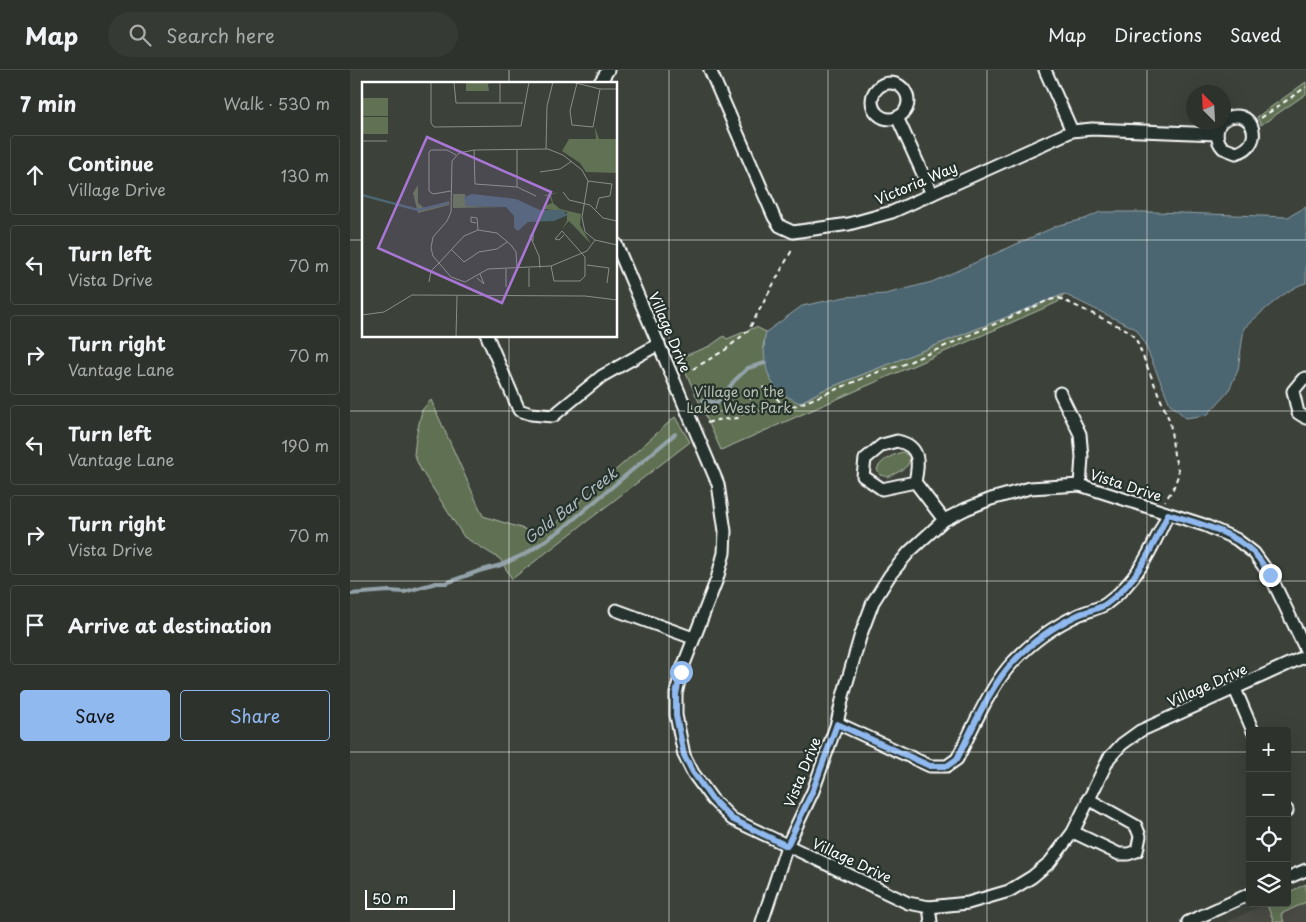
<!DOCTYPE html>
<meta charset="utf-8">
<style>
body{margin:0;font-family:"Playpen Sans",sans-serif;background:#353a34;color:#f1f3f6}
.controls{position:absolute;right:15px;bottom:15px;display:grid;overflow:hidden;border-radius:5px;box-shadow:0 5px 20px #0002}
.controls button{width:45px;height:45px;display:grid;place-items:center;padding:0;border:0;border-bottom:1px solid #484d48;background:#2d322c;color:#f1f3f6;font:25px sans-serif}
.compass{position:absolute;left:836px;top:15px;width:45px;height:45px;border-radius:50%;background:#2d322c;box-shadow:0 5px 20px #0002;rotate:336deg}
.scale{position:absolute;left:15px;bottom:12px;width:90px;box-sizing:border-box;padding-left:5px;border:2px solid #fff;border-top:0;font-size:14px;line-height:18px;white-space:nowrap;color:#fff;-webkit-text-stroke:4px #26332d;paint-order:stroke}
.stop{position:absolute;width:15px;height:15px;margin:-11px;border:4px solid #90b9f0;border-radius:50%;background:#fff}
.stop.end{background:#90b9f0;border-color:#fff;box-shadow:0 1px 5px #0008}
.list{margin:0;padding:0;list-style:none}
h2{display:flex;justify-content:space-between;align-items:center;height:65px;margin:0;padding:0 20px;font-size:21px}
h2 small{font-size:16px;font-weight:400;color:#a7aaa9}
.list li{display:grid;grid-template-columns:32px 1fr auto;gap:15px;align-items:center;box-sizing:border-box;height:80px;margin:0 10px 10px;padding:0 10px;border:1px solid #484d48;border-radius:5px}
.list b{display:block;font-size:19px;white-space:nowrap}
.list p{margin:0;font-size:16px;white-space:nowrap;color:#a7aaa9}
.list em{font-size:16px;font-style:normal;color:#a7aaa9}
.actions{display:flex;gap:10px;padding:15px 20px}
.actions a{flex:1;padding:11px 0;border:1px solid #90b9f0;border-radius:5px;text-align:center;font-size:18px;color:#90b9f0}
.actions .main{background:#90b9f0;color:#111}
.icon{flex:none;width:28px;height:28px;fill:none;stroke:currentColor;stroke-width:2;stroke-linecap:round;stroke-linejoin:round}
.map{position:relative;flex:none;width:956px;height:852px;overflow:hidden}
header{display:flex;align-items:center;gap:30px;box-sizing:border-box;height:70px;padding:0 25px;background:#2d322c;border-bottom:1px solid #484d48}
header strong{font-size:24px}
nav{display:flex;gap:28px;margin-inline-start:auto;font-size:18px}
.search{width:350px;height:45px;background:#353a34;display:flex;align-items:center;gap:12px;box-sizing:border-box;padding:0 18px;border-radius:28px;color:#a7aaa9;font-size:19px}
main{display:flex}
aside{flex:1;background:#2d322c}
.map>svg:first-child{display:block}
.built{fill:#4c4c44}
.green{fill:#617153;stroke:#b0b8a9}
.water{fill:#4c6571;stroke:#94a3aa}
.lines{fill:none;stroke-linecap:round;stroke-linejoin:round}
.stream{stroke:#94a3aa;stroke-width:4}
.minor-casing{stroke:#fff;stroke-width:15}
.path{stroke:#fff;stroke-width:2;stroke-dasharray:5 4;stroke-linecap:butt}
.minor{stroke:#26332d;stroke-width:11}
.route{stroke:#90b9f0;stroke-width:6}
.grid{fill:none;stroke:#fff;stroke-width:1;stroke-opacity:0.55}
.labels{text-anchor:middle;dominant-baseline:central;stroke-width:4.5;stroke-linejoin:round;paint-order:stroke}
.street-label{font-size:14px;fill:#fff;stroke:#26332d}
.park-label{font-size:14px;fill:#b8bfb2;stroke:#26332d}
.water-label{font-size:15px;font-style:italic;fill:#aebabf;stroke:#26332d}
.inset-river{fill:none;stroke:#4c6571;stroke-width:2.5}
.inset-road{fill:none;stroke:#8a8e89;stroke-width:1}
.view{fill:#a976d5;fill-opacity:0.15;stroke:#a976d5;stroke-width:2.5}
.inset-edge{fill:none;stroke:#fff;stroke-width:2.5}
</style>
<header>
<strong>Map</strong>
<div class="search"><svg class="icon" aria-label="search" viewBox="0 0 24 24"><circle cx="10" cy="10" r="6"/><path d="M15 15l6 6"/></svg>Search here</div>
<nav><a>Map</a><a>Directions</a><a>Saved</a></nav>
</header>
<main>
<aside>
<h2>7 min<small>Walk · 530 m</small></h2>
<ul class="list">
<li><svg class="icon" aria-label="ahead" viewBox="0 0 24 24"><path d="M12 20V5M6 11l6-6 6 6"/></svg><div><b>Continue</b><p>Village Drive</p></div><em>130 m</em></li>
<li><svg class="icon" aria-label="left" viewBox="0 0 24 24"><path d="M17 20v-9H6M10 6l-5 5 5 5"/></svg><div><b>Turn left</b><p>Vista Drive</p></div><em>70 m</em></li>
<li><svg class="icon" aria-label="right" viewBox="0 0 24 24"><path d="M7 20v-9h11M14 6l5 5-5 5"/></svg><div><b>Turn right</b><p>Vantage Lane</p></div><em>70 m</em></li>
<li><svg class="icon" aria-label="left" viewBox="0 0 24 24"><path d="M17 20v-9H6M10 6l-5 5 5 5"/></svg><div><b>Turn left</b><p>Vantage Lane</p></div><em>190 m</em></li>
<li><svg class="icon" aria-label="right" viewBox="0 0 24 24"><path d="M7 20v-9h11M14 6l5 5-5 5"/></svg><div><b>Turn right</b><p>Vista Drive</p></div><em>70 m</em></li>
<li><svg class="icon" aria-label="arrive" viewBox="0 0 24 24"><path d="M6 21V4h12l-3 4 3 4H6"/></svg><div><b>Arrive at destination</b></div></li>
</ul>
<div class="actions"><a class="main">Save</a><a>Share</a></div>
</aside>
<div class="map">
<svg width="956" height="852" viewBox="0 0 956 852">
<rect width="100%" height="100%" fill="#3c423a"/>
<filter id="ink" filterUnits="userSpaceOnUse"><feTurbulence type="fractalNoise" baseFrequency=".02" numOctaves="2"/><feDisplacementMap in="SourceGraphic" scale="10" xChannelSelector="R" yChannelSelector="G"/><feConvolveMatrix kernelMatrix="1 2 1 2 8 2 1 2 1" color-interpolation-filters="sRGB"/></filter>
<g filter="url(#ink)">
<path class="built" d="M956,816V852H877L918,833H937Z"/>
<g class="green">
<path d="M956,12V24L911,55L907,47Z"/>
<path d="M714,224L708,232L371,380L329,288L360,276L374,266L377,269L406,257L416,262L413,277L450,333L471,321Z"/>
<path d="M81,330L133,446L193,465L325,347L340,372L162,509L150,489L114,467L71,400L64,385L66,367L72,340Z"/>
<path d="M553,382L560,387C560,399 547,402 538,407L530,405L527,399C531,390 544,384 553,382Z"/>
<path d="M956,814V832L931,844L934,852H924L916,833H937V823Z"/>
</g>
<path class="water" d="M956,137V213C938,217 909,245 894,258L888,300L878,322L857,345L836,348L820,334L793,270L786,259L714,224L471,321L449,333C443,329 434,326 429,321C414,307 412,280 416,262L452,236L495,227L536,224L582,212L709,155L735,149L750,142H804L938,147Z"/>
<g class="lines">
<g class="stream">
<path d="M353,330L367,333L385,310L398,298L415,293"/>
<path d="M0,524L39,521L54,522L86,513H96L129,501L151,495L177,483L212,459L325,364"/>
</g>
<g class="minor-casing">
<g id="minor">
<path d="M360,0L424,147L430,156L443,162L499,154L542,142L722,61L742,59L867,64"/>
<path d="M695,0L722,61"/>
<circle cx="540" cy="31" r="18"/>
<path d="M249,14L258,0"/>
<path d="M547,47L582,124"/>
<path d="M871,52C865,62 866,70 873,78L886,83C918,75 901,33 874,50"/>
<path d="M266,174L368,414L375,461L374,483L367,509L331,602L326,624V645L334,685L343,703L362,729L382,749L558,833L579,837L618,833L659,821L682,807L700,792L723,762L759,688L772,674L790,661L956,586"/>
<path d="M137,266L169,340L181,344L203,346L252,306L309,274"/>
<path d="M956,308L953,309L943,321L948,343L956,348"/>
<path d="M710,323L730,364L732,387L730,415"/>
<path d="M547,371C571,376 569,393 565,412L532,419L513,406L515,389L532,375Z"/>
<path d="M565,412L594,450"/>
<path d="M266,540L343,568"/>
<path d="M885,619L903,661"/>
<path d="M487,653L580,696H597L607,689C622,660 641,614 664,591C682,572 704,556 728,545C737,541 748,539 756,534C788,511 802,478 818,444"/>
<path d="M937,740V741"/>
<path d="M723,762L769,784H778L787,781L790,766L786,756L738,729"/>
<path d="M937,808L956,800"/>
<path d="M579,837L581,852"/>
<path d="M412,852L437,776L463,721L487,653L493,626L511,564L523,532L540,505L559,482L594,450L616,439L641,429L680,418L730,415L854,455L886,469L904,483L920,505L956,580"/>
<path d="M838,852L900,824"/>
</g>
</g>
<g class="path">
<path d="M911,48L956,17"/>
<path d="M343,299L375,280L398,261L442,180"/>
<path d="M357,353L367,350L388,348C399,339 398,324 411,317C427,319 425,340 448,335L533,300L550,296L699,230L709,228L777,260L785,267L820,352L824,385L829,403L823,419L815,431"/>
</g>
<use href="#minor" class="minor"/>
</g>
</g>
<g class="lines" filter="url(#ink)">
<path class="route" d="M331,602L326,624V645L334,685L343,702L362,729L382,749L437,776L463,720L487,654L580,696H597L607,689C622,660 641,614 664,591C682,572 704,556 728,545C737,541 749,539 756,534C788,511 802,478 818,444C847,453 882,461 904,483C910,489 915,498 920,505"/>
</g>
<path class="grid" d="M159,0V14M319,0V852M478,0V852M637,0V852M797,0V852M0,170H14M266,170H956M159,266V852M0,341H956M0,511H956M0,682H900M937,682H956"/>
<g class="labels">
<g class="street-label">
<text transform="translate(566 113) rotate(-23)">Victoria Way</text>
<text transform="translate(320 262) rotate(67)">Village Drive</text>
<text transform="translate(776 415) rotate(18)">Vista Drive</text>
<text transform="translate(857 615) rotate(-24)">Village Drive</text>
<text transform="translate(452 702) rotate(-68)">Vista Drive</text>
<text transform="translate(502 790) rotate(25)">Village Drive</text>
</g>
<g class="park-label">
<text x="389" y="321">Village on the<tspan x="389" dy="16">Lake West Park</tspan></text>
</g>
<g class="water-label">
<text transform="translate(220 435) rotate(-38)">Gold Bar Creek</text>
</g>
</g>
<g transform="translate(12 12)">
<rect width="255" height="255" fill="#3c423a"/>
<path d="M104,0H131L126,2L127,9H104ZM0,16H26V34H0ZM0,35H26V52H0ZM233,45L237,57H255V91L224,90L218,81L200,69L207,57H234ZM56,103V121L63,127L87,119V123L56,131L51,111ZM197,110L189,113L191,121L198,127L219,132L218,143L229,162L207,139L200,147L205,139V130L183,127L182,124L190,121L188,114H180ZM91,112H103L104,124L144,125L91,126Z" fill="#617153"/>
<path d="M110,112L154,117L178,128H200L206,133L192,139L166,140L156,149L152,146V134L144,125L104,124L102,115Z" fill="#4c6571"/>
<path class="inset-river" d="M0,113L56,128L86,121"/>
<path class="inset-road" d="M69,0V41L72,45L159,44L167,0M92,0L94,21H161M138,0V21M210,0L238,7H255M215,1L208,29L210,43L231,45L238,7M0,59H25M184,67L185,24L191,0M112,68L113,102L155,105L174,114M178,90L198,87L210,79M226,99L250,102L248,114L237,116L234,127M155,105V68M89,109L71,112L67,109V70L69,68H85L94,73M201,110L207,118L228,123L241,136L255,139M114,141L109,140V135L115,136L116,148M233,158L225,169L189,184L126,187L103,200L89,195L71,174L69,166L71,155L85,139L89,130L90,79L97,71L112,68L186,67L201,73L220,88L226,99L220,135L223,150L233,158L255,163M171,159V150L168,154L177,174L178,186M90,168L102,180L117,170L135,167L145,160M225,183L247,186L245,201M189,184L192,199H218L223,194V175L200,149L193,157L197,158L202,153M115,196L122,202L118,192M67,200L69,189L77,181L102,154L116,148L135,151L149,163L154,170L155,186M144,205V187M167,205V186M0,233L22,230L50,213L223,214L255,218M94,255L95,214"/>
<path class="view" d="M65,55L189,110L140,221L16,166Z"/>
<rect width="255" height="255" class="inset-edge"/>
</g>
</svg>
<div class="controls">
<button>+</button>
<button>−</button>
<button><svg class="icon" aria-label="locate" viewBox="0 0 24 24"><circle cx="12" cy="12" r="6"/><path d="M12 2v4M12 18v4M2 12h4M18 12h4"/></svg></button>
<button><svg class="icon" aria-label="layers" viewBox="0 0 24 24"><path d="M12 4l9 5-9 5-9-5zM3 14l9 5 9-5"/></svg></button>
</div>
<svg class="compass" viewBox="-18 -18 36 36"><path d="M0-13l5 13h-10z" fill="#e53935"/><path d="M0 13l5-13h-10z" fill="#a7aaa9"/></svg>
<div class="scale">50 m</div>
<div class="stop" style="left:331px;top:602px"></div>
<div class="stop end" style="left:920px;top:505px"></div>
</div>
</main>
